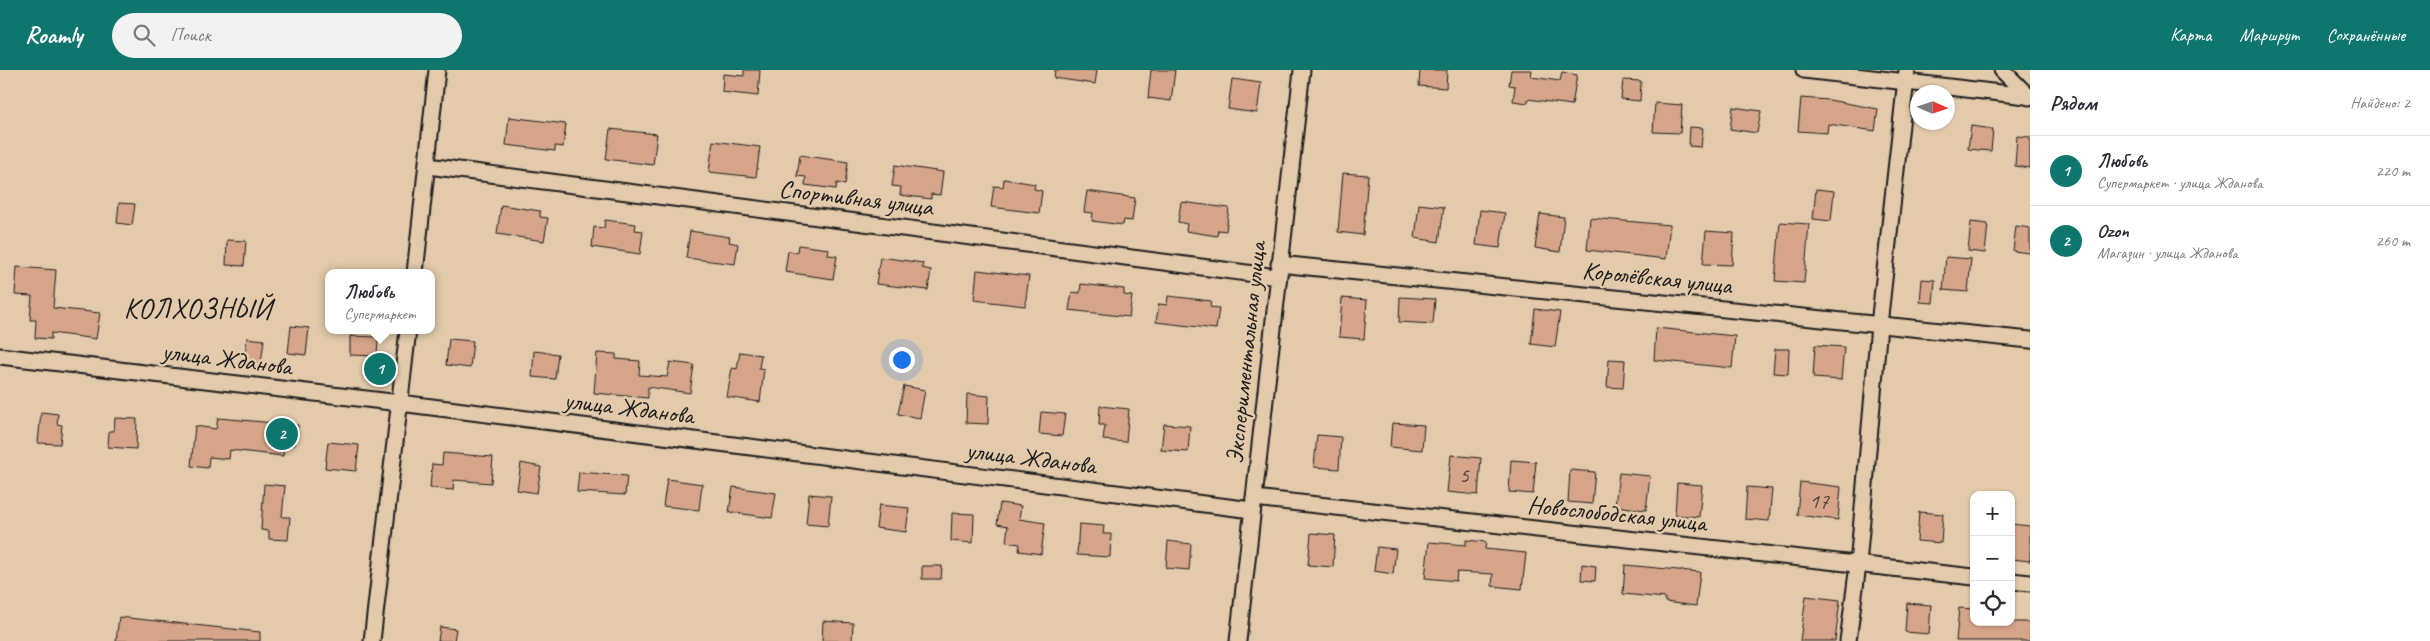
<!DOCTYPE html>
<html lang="ru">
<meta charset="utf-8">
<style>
body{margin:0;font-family:Caveat,sans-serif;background:#f2f2f3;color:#2b2b33}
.controls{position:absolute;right:15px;bottom:15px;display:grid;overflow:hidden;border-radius:10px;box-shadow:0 1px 4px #0004}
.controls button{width:45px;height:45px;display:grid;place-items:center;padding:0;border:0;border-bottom:1px solid #e1e1e2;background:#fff;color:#2b2b33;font:25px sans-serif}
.compass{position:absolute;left:1910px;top:15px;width:45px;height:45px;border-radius:50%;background:#fff;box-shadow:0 1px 4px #0004;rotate:93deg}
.you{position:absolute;left:901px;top:289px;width:18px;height:18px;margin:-12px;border:4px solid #fff;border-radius:50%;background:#1a73e8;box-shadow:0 0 0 8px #1a73e833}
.badge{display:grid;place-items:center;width:32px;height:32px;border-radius:50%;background:#0f766e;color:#fff;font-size:16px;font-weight:700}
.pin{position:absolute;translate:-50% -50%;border:2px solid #fff;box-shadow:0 1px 5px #0006}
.popup{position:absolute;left:325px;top:199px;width:110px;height:65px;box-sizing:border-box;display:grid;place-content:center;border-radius:10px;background:#fff;filter:drop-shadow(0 1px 4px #0005);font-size:16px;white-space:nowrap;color:#7c7c81}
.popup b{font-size:19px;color:#2b2b33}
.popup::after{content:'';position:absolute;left:50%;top:100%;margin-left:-10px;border:10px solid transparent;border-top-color:#fff}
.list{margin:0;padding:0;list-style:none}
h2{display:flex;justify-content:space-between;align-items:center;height:65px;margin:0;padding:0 20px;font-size:21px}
h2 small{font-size:16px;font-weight:400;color:#7c7c81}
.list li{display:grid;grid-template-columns:32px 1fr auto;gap:15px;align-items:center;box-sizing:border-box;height:70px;padding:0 20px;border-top:1px solid #e1e1e2}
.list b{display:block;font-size:19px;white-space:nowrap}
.list p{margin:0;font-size:16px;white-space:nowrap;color:#7c7c81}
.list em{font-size:16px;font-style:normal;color:#7c7c81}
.icon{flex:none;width:28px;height:28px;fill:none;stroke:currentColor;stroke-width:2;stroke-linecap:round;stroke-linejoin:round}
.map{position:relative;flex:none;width:2030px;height:571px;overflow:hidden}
header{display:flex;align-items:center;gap:30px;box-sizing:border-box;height:70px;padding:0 25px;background:#0f766e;color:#fff}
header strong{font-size:24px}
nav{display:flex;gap:28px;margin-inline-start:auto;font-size:18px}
.search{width:350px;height:45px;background:#f2f2f3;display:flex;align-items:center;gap:12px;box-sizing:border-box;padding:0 18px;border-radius:28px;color:#7c7c81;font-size:19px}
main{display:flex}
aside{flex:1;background:#fff}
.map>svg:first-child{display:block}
.building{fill:#d6a589;stroke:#1c1c1c}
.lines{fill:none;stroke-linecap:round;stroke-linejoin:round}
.minor-casing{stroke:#1c1c1c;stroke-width:19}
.minor{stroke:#e2caab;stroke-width:15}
.labels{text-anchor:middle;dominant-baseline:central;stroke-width:5;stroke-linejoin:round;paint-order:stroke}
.number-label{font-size:22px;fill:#4a3e37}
.street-label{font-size:25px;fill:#1c1c1c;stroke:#e2caab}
.quarter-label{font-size:28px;letter-spacing:1px;fill:#1c1c1c;stroke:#e2caab}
</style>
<header>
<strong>Roamly</strong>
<div class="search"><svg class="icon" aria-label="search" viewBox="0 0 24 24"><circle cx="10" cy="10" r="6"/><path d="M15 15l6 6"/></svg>Поиск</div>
<nav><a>Карта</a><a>Маршрут</a><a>Сохранённые</a></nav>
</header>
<main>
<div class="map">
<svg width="2030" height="571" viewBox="0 0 2030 571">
<rect width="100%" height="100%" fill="#e2caab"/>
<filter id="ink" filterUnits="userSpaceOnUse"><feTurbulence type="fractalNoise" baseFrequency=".02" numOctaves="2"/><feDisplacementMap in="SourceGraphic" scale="10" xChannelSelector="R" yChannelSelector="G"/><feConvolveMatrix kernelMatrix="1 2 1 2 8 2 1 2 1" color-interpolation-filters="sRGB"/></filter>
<g filter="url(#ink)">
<g class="building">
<path d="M744,0H760L758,26L722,22L723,4L744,6Z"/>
<path d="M1055,0H1097L1095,14L1054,8Z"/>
<path d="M1151,0H1175L1171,31L1148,28Z"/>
<path d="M1420,0H1447L1446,18L1419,16Z"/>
<path d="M1511,0H1532L1531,7L1560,11L1562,2L1577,5L1572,35L1528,29V33L1513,31L1515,16L1509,15Z"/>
<path d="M1232,9L1261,13L1257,43L1228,39Z"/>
<path d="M1623,10L1641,11L1640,31L1621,29Z"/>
<path d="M1801,28L1829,30L1878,39L1875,61L1828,54L1827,63L1798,61Z"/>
<path d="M1655,33L1682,35L1680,63L1653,62Z"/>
<path d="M1733,37L1761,41L1757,63L1730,59Z"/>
<path d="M509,47L566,54L563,77L555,76V81L506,75Z"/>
<path d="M1971,56L1993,59L1991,81L1968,79Z"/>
<path d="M1690,57L1703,58L1701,77L1689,76Z"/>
<path d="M610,59L657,64L653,95L606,89Z"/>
<path d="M2017,66L2030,67V98L2015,96Z"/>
<path d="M713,71L760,77L756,107L709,102Z"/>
<path d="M800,85L848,92L845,115L837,113L836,119L805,115L806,107L797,106Z"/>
<path d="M895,95L943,102L940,125L931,124V129L900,125L901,117L892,116Z"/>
<path d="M1343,103L1368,105L1363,165L1338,162Z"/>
<path d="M1004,109L1035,114L1034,119L1042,121L1039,143L991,137L994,116L1003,117Z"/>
<path d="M1816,119L1834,121L1831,151L1813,149Z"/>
<path d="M1087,121L1135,128L1132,151L1124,150L1123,155L1092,151L1093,143L1084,142Z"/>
<path d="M1181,132L1229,138L1226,161L1218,160L1217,166L1186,161L1187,154L1178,152Z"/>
<path d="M119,133L135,134L132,155L117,153Z"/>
<path d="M1419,134L1444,137L1439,172L1415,168Z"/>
<path d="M501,135L540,141V147L548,148L544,171L497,164Z"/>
<path d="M1480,140L1505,143L1500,178L1476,175Z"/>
<path d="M1540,144L1564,147L1560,182L1535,178Z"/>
<path d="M1590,148L1670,155L1666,189L1587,180Z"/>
<path d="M605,150L636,154L635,160L643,161L640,184L592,177L594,157L604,158Z"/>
<path d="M1780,152L1809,154L1804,213L1775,211Z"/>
<path d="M1971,152L1988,154L1985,183L1968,181Z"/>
<path d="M2016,156L2030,158V183L2013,181Z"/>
<path d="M690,161L730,167L729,172L738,174L735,194L686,188Z"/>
<path d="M1706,161L1734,163L1732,195L1703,194Z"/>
<path d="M227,170L246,171L244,196L226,195Z"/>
<path d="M798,175L829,179L828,185L837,186L833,209L785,202L788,181L797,182Z"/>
<path d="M880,187L923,193L922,198L931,200L928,220L876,214Z"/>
<path d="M1946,187L1971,189L1968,222L1943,220Z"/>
<path d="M17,197L56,200L53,238L100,243L96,269L51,263V269L35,268L36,250H30L32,226L15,225Z"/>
<path d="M977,200L1029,206L1025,236L974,230Z"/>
<path d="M1922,209L1935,210L1933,233L1920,232Z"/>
<path d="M1081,214L1124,219V225L1132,226L1129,247L1069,240L1072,222L1080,223Z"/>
<path d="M1168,226L1211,231L1210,237L1219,238L1216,259L1156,252L1159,234L1167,235Z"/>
<path d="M1400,227L1435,229L1433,254L1399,252Z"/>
<path d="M1342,228L1367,230L1364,269L1339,267Z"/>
<path d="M1535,239L1560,242L1555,277L1531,274Z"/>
<path d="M291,256L309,258L306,285L288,283Z"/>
<path d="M1656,258L1735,266L1732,298L1654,290Z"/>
<path d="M350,266L378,267L377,286L350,285Z"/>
<path d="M247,268L264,270L261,293L244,291Z"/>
<path d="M449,269L473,271L470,298L446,295Z"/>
<path d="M1815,275L1844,277L1841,310L1813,308Z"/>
<path d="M1775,279H1789L1788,304L1773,303Z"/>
<path d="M534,281L558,284L555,309L532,307Z"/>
<path d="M740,282L761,285L759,298L764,299L760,332L727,327L732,298L737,299Z"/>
<path d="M597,283L616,284V289L640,291L639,305L667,307L670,292L694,295L690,323L648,317V328L594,323Z"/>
<path d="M1609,289L1625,290L1623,318L1607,317Z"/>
<path d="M371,291L391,292L390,308L370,306Z"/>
<path d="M904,316L925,320L920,348L898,344Z"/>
<path d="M967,324L989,326L988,354L966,353Z"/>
<path d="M1100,336L1129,339L1126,372L1103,370L1105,355H1099Z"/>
<path d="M41,342L58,344L57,354L62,355L60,374L38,373Z"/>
<path d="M1041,342L1065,344L1062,366L1039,364Z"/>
<path d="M115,348L137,349L136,379L108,377L109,361H114Z"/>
<path d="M218,348L298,355L295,375L284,374L283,386L230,380L229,389L209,387L208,398L191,396L195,356L216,359Z"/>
<path d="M1392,353L1424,355L1422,380L1390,377Z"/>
<path d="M1164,354L1190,356L1188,382L1161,380Z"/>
<path d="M1317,365L1341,367L1339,399L1314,397Z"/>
<path d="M328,372L359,375L356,401L325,398Z"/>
<path d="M443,383L493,387L491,413L454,410L453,420L430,418L432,394L442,395Z"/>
<path d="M1451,385L1481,388L1478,425L1447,422Z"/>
<path d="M1511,390L1536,392L1533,424L1509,422Z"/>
<path d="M521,393L541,397L537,423L517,420Z"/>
<path d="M1570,400L1595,402L1592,434L1568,432Z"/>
<path d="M579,402L627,406L625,425L577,422Z"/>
<path d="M1619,403L1650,406L1646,440L1615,436Z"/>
<path d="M667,409L702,414L699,440L663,436Z"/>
<path d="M1800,412L1841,417L1838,450L1797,445Z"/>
<path d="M1677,413L1702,415L1699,447L1675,445Z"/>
<path d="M264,414L285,416L282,447H290L288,470L269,469V461L261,460Z"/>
<path d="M733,417L776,423L772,448L729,442Z"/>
<path d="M1747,417L1772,419L1769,451L1745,449Z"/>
<path d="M809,424L831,426L828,456L806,454Z"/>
<path d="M1000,433L1021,436L1019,449L1045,453L1041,484L1019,481L1020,474L1006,472L1008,456L997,454Z"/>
<path d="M879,435L909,438L906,462L876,458Z"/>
<path d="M1919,442L1943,444L1941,473L1917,471Z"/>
<path d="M952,443L974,444L973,473L951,471Z"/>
<path d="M1079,454L1104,456L1103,464H1111L1110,487L1077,485Z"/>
<path d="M2011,454L2030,456V491L2011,489Z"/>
<path d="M1311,463L1335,465L1333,497L1308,495Z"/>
<path d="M1466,470L1486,472L1485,479L1526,483L1522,519L1492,516L1493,504L1457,502L1456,511L1425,508L1429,472L1466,475Z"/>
<path d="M1168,471L1191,474L1189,500L1166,498Z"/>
<path d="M1377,477L1396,479L1393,504L1374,501Z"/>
<path d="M1582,494L1596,496L1595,511L1581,510Z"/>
<path d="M1625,495L1700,502L1696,536L1665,532V528L1623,524Z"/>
<path d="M922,496H942L941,509H922Z"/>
<path d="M1806,526L1840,530L1835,571H1800Z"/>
<path d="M1907,533L1931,535L1929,564L1905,562Z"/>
<path d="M1959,538L1974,539V552H2030V571H1956Z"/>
<path d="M119,547L260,562V571H116Z"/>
<path d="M823,551L853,553L852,571H822Z"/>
<path d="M440,557L456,559L454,571H438Z"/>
</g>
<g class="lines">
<g class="minor-casing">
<g id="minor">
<path d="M1804,0L2026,26"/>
<path d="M2002,0L2029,27"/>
<path d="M428,96L1278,207"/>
<path d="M1279,194L2030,270"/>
<path d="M415,203L437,0"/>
<path d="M0,286L400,333L1252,440"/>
<path d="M1254,428L1974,507"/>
<path d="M2011,511L2030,513"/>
<path d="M372,571L408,260"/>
<path d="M1238,571L1302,0"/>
<path d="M1848,571L1858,495L1879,255L1907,0"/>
</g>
</g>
<use href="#minor" class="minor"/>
</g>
</g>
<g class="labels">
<g class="number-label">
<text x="1464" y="405">5</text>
<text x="1819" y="431">17</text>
</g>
<g class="street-label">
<text transform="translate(856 128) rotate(7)">Спортивная улица</text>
<text transform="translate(1657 208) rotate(6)">Королёвская улица</text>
<text transform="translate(1246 283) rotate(-84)">Экспериментальная улица</text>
<text transform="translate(227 289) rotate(7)">улица Жданова</text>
<text transform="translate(629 338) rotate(7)">улица Жданова</text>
<text transform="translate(1031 388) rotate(7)">улица Жданова</text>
<text transform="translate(1617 444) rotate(6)">Новослободская улица</text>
</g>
<g class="quarter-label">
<text x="198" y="238">КОЛХОЗНЫЙ</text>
</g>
</g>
</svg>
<div class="controls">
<button>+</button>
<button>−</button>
<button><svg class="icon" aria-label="locate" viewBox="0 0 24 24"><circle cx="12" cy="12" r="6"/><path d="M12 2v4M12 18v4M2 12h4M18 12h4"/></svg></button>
</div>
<svg class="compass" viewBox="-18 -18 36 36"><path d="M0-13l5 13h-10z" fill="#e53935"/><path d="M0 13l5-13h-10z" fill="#7c7c81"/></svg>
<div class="you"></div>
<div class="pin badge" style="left:380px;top:299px">1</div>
<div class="popup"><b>Любовь</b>Супермаркет</div>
<div class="pin badge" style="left:282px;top:364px">2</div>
</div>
<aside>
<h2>Рядом<small>Найдено: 2</small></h2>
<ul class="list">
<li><span class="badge">1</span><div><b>Любовь</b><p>Супермаркет · улица Жданова</p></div><em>220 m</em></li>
<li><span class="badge">2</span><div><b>Ozon</b><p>Магазин · улица Жданова</p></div><em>260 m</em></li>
</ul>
</aside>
</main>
